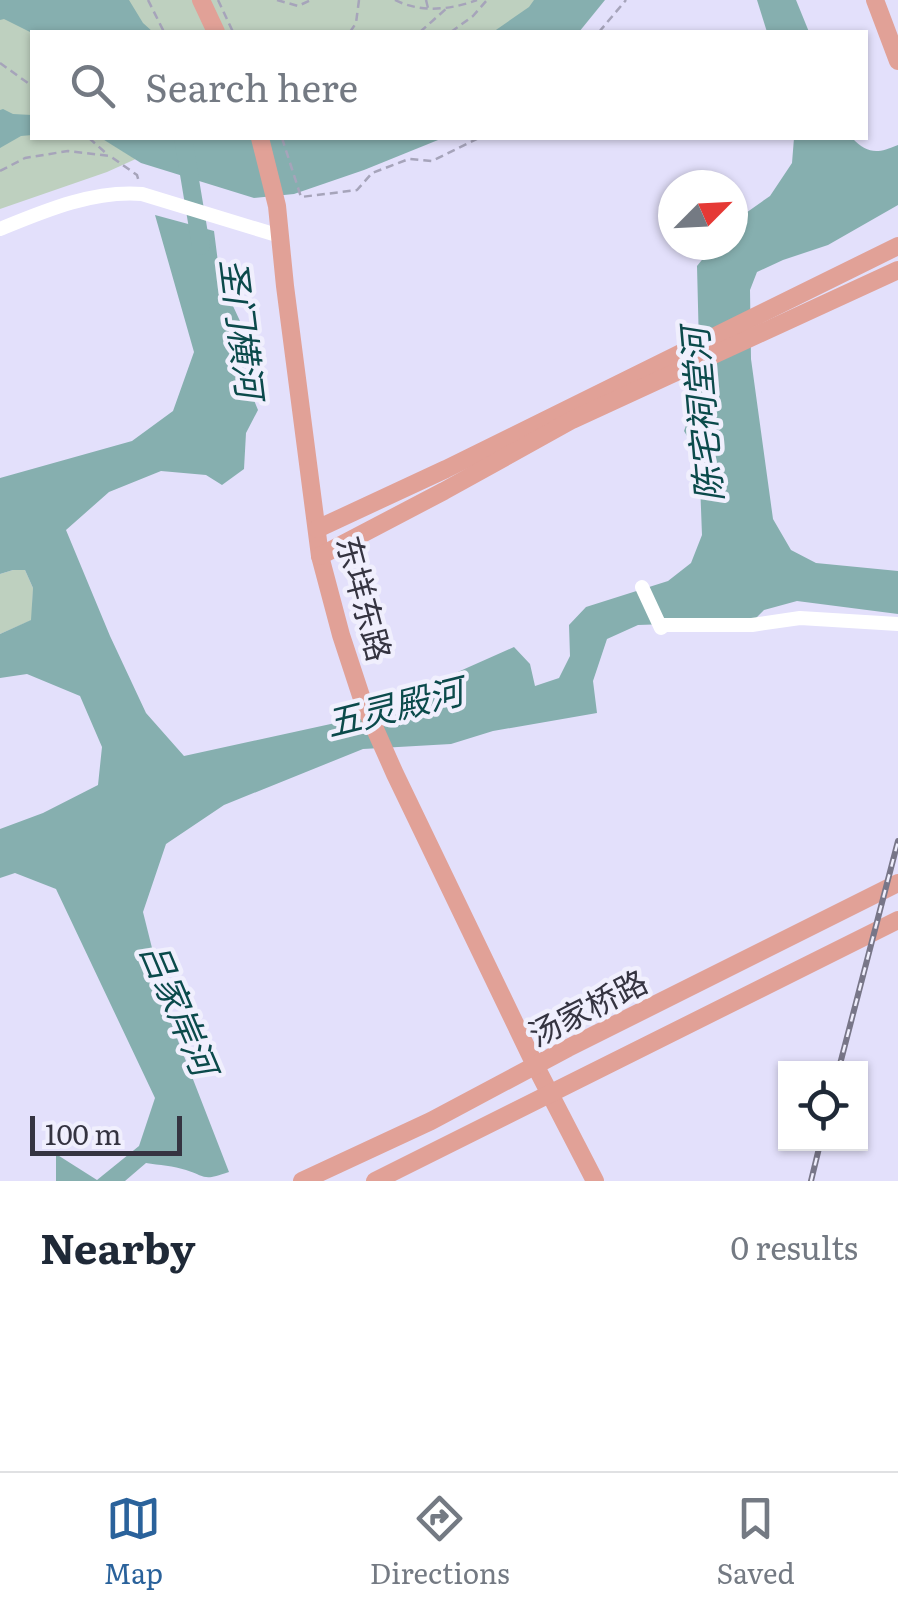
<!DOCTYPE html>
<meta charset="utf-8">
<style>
body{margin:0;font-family:Literata,"Noto Sans SC",serif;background:#f2f2f3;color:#1f2937}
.controls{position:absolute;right:30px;bottom:30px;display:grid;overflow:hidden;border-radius:0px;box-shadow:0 2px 8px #0004}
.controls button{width:90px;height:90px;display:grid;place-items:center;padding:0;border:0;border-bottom:2px solid #e0e1e3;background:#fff;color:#1f2937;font:50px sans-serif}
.compass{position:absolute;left:658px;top:170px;width:90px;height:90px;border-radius:50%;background:#fff;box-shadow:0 2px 8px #0004;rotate:66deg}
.scale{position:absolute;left:30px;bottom:25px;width:152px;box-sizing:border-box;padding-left:10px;border:5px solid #353441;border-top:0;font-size:28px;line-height:35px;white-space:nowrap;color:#353441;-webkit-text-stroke:8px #f0effd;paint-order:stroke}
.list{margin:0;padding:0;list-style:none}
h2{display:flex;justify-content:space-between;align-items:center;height:130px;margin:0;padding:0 40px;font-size:42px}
h2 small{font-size:32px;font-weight:400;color:#747a83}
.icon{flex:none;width:55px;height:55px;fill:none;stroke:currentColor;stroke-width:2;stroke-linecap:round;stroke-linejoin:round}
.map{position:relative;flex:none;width:898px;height:1181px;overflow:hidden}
.search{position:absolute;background:#fff;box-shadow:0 2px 8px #0004;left:30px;right:30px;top:30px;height:110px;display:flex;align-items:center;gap:25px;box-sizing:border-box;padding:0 35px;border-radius:0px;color:#747a83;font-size:38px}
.sheet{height:290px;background:#fff}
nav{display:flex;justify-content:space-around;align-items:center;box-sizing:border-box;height:140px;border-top:2px solid #e0e1e3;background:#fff;font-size:28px;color:#747a83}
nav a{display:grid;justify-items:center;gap:5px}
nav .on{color:#2a629b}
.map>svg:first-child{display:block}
.green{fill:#bed0bf}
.water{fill:#86afaf}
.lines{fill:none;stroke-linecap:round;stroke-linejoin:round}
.river{stroke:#86afaf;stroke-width:18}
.path{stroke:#a6a4ba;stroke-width:2.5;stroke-dasharray:8 5;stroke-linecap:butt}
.minor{stroke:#fff;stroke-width:14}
.major{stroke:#e1a197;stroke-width:18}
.rail-casing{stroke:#787688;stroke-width:6}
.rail{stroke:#f0effd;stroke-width:2.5;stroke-dasharray:8;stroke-linecap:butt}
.labels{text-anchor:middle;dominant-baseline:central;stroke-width:9;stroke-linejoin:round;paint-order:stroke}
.street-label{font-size:32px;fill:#353441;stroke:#f0effd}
.water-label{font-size:35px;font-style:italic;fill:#0b4a4b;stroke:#f0effd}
</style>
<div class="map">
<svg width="898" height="1181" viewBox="0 0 898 1181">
<rect width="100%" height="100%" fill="#e3e0fb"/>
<g class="green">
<path d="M0,0H599L565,32H32V138H406L160,148L107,172L0,209Z"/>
<path d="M13,570H25L33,588L32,620L0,634V574Z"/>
</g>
<g class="water">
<path d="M0,0H129L143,23L153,32L32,33L4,19L0,20Z"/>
<path d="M534,0H605L579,32H493L529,7Z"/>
<path d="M757,0H796L809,32H767Z"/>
<path d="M3,109L13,114L32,115V135L21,136L0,148V110Z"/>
<path d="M101,138H443L364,170L294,194L254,198L141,163Z"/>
<path d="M794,138H852C868,154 877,154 898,145V205L828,245L783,260L757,272L750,290L751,359L773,519L791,550L816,563L898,571V614L797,601L764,610L753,621L638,625L607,639L593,681L597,713L493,731L451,744L363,749L224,805L166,844L143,912L170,1020L229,1172C203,1181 207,1177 186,1170C174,1166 159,1165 146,1163L125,1181H56V1154L97,1180L139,1146L155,1098L56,889L15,873L0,878V829L43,813L98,785L102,747L80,696L27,674L0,678V634L31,620L33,588L25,570H13L0,574V478L132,441L173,411L194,352L155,215L214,231L220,278L246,334L243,373L258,410L246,433L244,469L222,485L206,475L161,471L109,492L66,530L110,636L146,713L184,756L349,720L393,715L431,707L433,683L514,647L530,664L535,686L559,678L570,656L569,625L586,607L668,581L691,563L702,535L699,456L684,431L700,386L697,266L714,245H733V222L770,196L792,163Z"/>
</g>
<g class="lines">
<path class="river" d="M183,138L201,246"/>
<g class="path">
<path d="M148,0L164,32"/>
<path d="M218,0L233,32"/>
<path d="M277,0L298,6L311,0"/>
<path d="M395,0C421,13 450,10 477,0"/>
<path d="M426,0L428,8"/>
<path d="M350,32L356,23L359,0"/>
<path d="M420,32L447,8"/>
<path d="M451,32L473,16L487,0"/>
<path d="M599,32L626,0"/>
<path d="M0,63L32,86"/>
<path d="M89,138L108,155"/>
<path d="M282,138L301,197L357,190L372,173L409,159L432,161L479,138"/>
<path d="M0,171L25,158L68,151L110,156L137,175L139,182"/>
</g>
<g class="minor">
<path d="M0,229C44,211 93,190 142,194L280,236"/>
<path d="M642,587L661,628L665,625H752L800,618L898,624"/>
</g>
<g class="major">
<path d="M201,0L216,32"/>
<path d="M875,0L898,61"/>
<path d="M260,138L277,206L285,286L320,556L341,635L363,702L395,774L535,1065L595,1181"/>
<path d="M317,529L446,469L898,246"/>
<path d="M320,556L444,491L572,420L898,270"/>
<path d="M302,1181L431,1121L568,1048L898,883"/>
<path d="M375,1181L898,920"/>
</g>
<g class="rail-casing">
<g id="rail">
<path d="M839,1068L898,841"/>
<path d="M811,1181L820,1144"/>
</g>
</g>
<use href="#rail" class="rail"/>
</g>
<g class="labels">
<g class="street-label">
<text transform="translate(366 598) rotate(75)">东垟东路</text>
<text transform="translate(587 1006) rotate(-27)">汤家桥路</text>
</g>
<g class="water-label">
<text transform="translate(244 328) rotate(83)">圣门横河</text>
<text transform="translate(700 415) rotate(-95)">陈宅祠堂河</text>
<text transform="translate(394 705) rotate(-14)">五灵殿河</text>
<text transform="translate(181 1008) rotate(67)">吕家岸河</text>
</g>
</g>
</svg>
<div class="controls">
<button><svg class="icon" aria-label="locate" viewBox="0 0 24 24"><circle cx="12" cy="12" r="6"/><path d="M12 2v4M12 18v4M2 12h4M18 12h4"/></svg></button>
</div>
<svg class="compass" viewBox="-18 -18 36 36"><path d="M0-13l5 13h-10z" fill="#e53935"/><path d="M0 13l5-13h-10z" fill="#747a83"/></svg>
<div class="scale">100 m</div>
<div class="search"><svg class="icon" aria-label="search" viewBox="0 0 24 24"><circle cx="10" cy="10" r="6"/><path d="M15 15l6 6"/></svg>Search here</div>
</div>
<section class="sheet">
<h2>Nearby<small>0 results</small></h2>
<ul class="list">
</ul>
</section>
<nav>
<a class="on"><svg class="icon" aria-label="map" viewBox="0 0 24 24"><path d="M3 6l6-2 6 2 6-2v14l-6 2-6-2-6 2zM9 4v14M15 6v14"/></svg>Map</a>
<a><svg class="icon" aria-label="directions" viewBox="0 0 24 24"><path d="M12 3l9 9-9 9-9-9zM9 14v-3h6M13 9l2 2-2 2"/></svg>Directions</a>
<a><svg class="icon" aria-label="saved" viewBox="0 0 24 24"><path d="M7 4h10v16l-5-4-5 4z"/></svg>Saved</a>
</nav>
